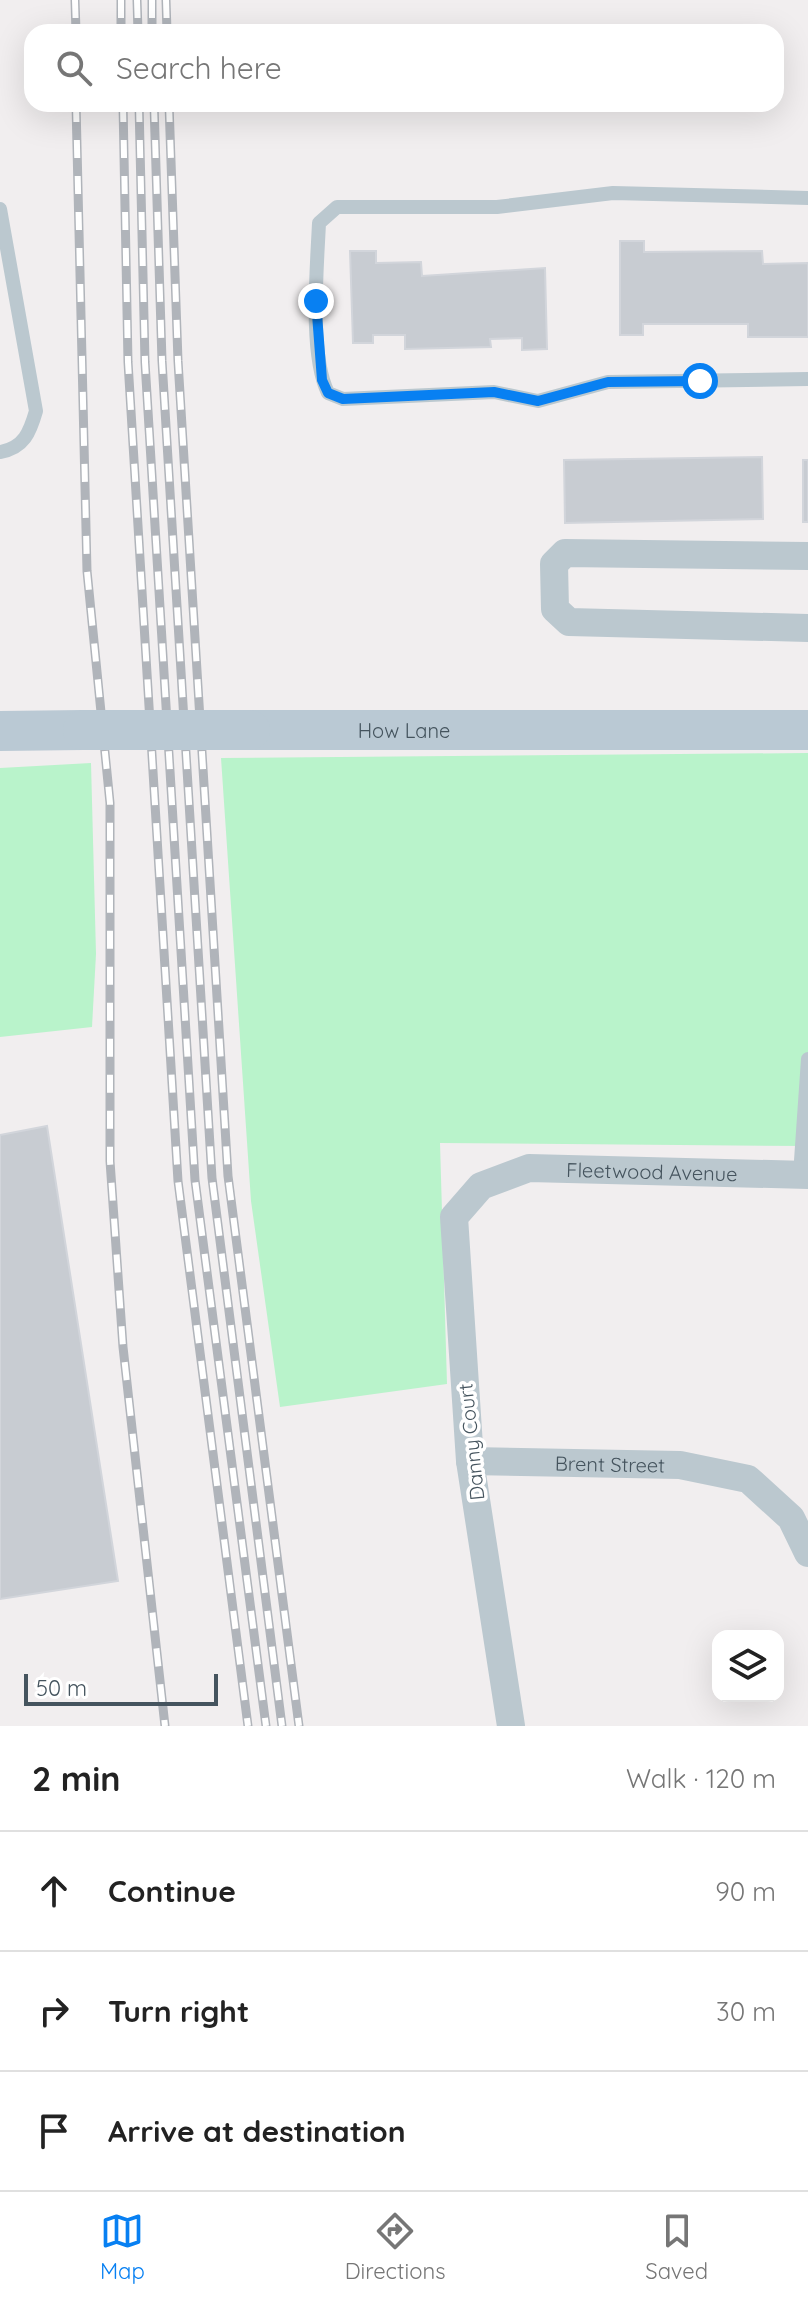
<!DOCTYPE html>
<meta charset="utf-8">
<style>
body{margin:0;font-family:Quicksand,sans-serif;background:#f6f6f6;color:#222}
.controls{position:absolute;right:24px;bottom:24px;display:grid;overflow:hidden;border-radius:16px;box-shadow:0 8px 32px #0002}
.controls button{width:72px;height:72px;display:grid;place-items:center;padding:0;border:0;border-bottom:2px solid #e0e0e0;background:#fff;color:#222;font:40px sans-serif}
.scale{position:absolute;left:24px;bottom:20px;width:194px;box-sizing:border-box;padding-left:8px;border:4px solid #45545e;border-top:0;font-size:22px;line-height:28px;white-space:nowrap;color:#45545e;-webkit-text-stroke:6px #fff;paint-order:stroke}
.stop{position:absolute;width:24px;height:24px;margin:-18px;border:6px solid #0880f2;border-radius:50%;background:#fff}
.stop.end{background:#0880f2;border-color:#fff;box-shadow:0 2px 8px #0008}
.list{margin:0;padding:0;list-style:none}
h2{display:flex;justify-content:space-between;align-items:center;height:104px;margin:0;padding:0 32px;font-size:34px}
h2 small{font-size:26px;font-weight:400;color:#767676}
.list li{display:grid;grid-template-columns:52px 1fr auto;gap:24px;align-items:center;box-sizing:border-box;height:120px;padding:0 32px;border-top:2px solid #e0e0e0}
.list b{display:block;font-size:30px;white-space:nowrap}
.list em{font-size:26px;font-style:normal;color:#767676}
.icon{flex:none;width:44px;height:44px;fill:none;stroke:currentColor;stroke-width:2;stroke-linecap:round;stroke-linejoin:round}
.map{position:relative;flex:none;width:808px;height:1726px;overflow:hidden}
.search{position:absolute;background:#fff;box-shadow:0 8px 32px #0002;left:24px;right:24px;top:24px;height:88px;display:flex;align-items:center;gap:20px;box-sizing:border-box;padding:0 28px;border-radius:24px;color:#767676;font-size:30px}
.sheet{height:464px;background:#fff}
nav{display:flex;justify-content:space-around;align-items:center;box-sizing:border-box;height:112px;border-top:2px solid #e0e0e0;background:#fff;font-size:22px;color:#767676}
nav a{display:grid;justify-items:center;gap:4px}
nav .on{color:#0880f2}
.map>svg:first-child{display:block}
.green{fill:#b9f3cb}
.building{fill:#c8ccd2;stroke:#d2d5db;stroke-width:2}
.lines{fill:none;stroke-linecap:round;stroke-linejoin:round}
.lane{stroke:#bbc8cf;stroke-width:14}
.street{stroke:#bbc8cf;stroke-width:28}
.secondary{stroke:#bac9d4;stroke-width:40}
.rail-casing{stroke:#b0b4ba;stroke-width:9}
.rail{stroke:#fff;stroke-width:6;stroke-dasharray:18;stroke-linecap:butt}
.secondary-bridge{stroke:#bac9d4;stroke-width:40}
.route{stroke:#0880f2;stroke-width:10}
.labels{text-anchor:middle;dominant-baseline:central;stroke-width:7;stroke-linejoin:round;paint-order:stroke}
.street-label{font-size:20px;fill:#45545e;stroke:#fff}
</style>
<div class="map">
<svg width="808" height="1726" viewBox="0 0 808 1726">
<rect width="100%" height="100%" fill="#f1eeef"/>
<g class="green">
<path d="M808,753V1146L440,1143L447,1384L280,1407L251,1201L221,758Z"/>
<path d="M91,763L96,954L92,1027L0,1037V768Z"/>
</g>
<g class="building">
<path d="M620,241H644V252L762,251L763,264L808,263V337H748V324H643V335H620Z"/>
<path d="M350,251H376V263L421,262L422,276L545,268L547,349L522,350V338L490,339L491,347L405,349V335H373V343H353Z"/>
<path d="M762,457L763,519L565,523L564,460Z"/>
<rect x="803" y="460" width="5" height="62"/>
<path d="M47,1126L118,1581L0,1599V1135Z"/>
</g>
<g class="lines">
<g class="lane">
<path d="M808,198L613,193L497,207H337L319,223C317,268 309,354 328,393L343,399L494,392L538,401L608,382L808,379"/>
<path d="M0,209L36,411C30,432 24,448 0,452"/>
<path d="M800,1175L808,1059"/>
</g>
<g class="street">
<path d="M808,556L565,553L554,564L555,609L569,622L808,628"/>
<path id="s1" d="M470,1461L680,1465L748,1479L791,1518L808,1553"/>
<path id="s2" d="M511,1726L470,1461L454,1217L481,1186L529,1168L808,1175"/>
</g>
<g class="secondary">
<path id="s3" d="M250,730H808"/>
<path d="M0,731L83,730"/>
</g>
<g class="rail-casing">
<g id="rail">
<path d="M75,0L76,32"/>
<path d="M121,0V32"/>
<path d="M137,0L138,32"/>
<path d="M152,0V32"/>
<path d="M166,0L167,32"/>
<path d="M76,104L87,571L110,803V1161L123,1347L165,1726"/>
<path d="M123,104L128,362L178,1181L248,1726"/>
<path d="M139,104L145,362L195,1180L266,1726"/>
<path d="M154,104L162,361L212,1178L282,1726"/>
<path d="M169,104L178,361L228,1176L299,1726"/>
</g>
</g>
<use href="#rail" class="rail"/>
<path class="secondary-bridge" d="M83,730H250"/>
</g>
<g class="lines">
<path class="route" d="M316,301L322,380L328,393L343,399L494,392L538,401L608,382L700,381"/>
</g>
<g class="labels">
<g class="street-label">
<text stroke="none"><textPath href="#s3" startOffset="154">How Lane</textPath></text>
<text stroke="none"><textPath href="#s2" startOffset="728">Fleetwood Avenue</textPath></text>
<text transform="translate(471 1442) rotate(-96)">Danny Court</text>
<text stroke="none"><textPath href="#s1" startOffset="140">Brent Street</textPath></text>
</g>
</g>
</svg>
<div class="controls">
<button><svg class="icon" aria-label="layers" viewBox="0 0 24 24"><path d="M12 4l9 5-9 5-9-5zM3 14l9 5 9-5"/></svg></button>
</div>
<div class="scale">50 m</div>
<div class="stop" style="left:700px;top:381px"></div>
<div class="stop end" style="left:316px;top:301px"></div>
<div class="search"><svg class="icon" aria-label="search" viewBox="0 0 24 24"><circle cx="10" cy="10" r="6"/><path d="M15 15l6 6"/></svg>Search here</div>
</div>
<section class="sheet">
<h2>2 min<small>Walk · 120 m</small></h2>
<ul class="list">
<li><svg class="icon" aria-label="ahead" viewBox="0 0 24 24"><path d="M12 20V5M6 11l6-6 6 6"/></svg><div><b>Continue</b></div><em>90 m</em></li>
<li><svg class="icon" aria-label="right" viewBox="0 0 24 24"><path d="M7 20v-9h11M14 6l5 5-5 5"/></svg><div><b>Turn right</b></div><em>30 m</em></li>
<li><svg class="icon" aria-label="arrive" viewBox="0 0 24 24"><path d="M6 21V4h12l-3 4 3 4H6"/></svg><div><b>Arrive at destination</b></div></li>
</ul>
</section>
<nav>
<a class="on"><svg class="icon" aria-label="map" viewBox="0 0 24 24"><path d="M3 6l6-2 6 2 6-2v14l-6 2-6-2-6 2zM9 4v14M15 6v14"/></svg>Map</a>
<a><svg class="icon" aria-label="directions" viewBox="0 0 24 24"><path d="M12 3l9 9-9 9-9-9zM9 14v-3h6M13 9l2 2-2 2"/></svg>Directions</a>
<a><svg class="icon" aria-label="saved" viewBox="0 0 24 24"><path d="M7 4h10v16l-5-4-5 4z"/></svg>Saved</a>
</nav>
